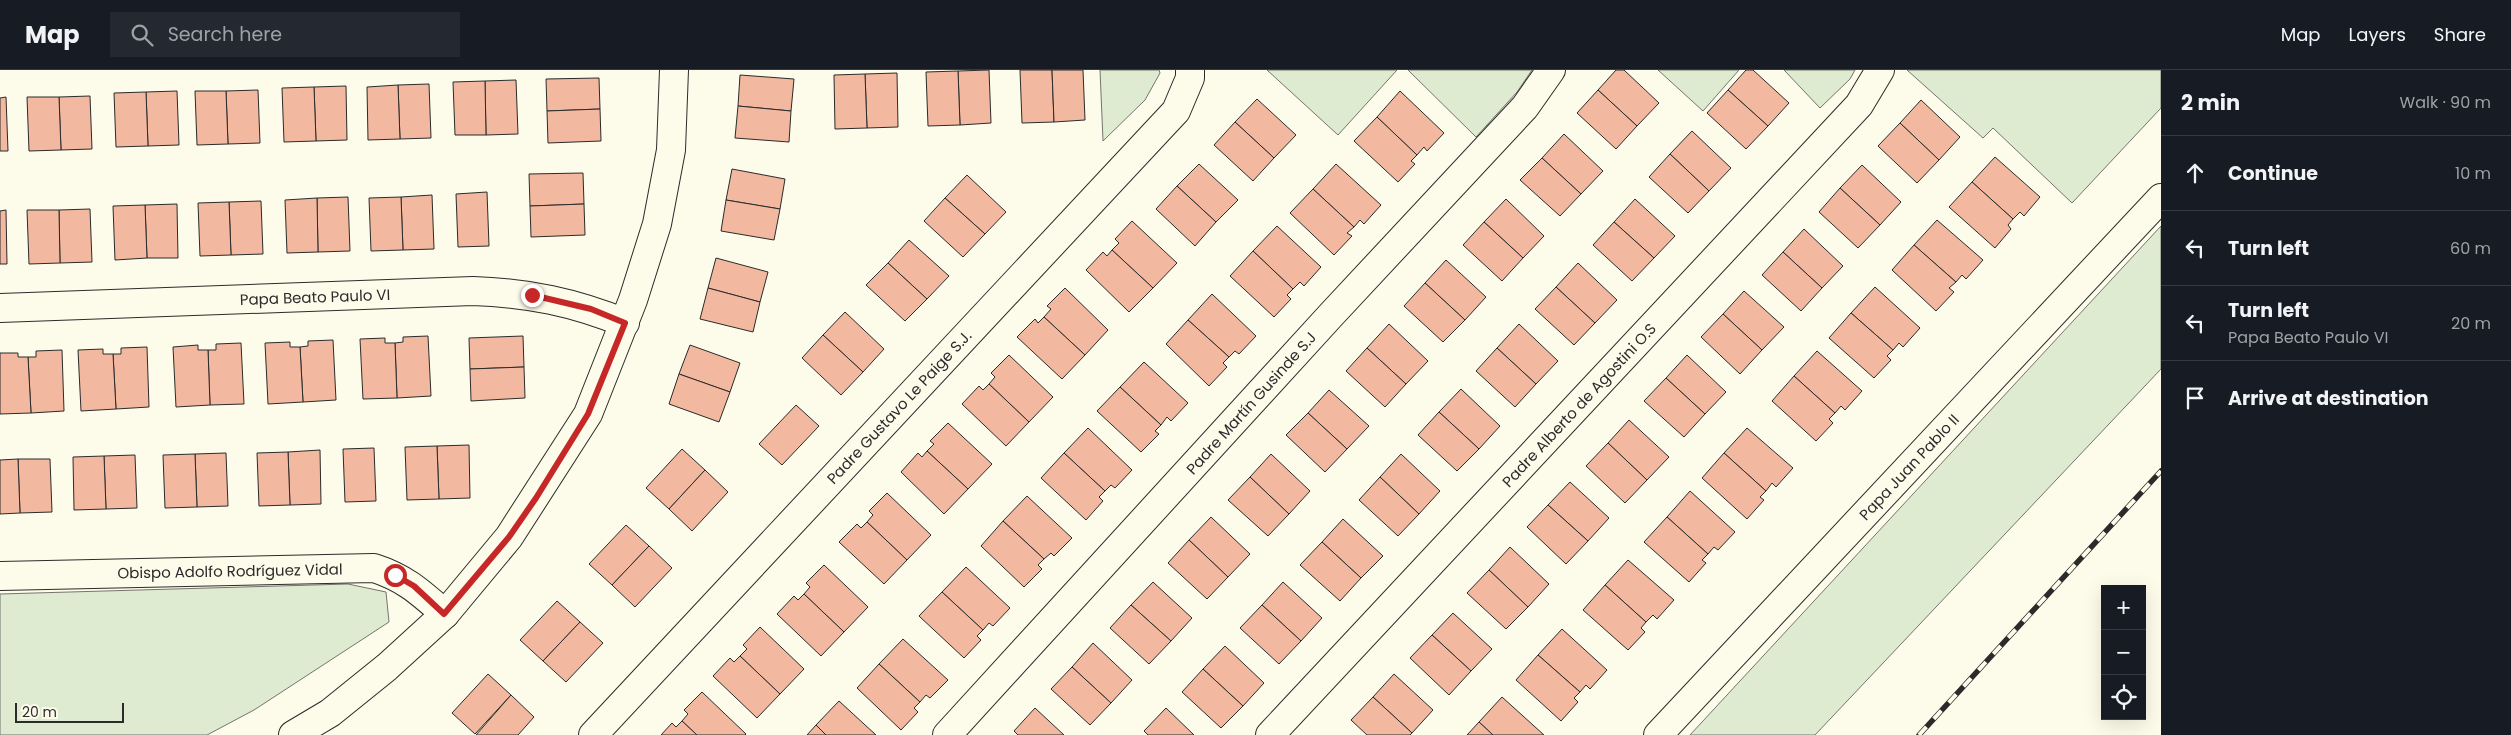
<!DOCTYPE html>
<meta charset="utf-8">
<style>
body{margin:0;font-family:Poppins,sans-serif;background:#242831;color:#f1f3f6}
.controls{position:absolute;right:15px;bottom:15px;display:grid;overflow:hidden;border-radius:0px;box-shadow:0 5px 20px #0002}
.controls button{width:45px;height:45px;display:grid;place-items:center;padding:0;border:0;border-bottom:1px solid #363941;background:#171b24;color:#f1f3f6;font:25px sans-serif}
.scale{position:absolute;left:15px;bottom:12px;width:109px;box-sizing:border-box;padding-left:5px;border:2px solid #2b2b2b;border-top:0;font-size:14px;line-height:18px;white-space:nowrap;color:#2b2b2b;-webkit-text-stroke:4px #fdfbea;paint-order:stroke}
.stop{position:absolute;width:15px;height:15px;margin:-11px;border:4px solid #c62828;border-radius:50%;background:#fff}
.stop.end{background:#c62828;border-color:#fff;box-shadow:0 1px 5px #0008}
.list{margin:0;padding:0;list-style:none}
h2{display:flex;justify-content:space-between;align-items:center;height:65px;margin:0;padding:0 20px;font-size:21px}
h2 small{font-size:16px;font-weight:400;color:#9ea1a6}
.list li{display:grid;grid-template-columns:32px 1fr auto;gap:15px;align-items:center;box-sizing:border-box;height:75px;padding:0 20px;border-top:1px solid #363941}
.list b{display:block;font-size:19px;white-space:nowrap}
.list p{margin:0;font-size:16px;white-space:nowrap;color:#9ea1a6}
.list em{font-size:16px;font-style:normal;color:#9ea1a6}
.icon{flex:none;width:28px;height:28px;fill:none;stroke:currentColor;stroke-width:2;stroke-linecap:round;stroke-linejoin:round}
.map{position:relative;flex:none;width:2161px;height:665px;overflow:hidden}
header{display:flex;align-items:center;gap:30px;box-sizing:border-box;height:70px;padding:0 25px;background:#171b24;border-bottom:1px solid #363941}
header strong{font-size:24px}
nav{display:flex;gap:28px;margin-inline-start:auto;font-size:18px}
.search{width:350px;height:45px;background:#242831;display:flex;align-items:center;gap:12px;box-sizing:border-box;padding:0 18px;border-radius:0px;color:#9ea1a6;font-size:19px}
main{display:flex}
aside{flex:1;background:#171b24}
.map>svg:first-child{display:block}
.green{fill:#deebd1;stroke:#74746e}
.building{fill:#f2b8a0;stroke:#2b2b2b}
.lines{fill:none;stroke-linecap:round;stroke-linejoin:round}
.minor-casing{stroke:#2b2b2b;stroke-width:30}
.minor{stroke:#fdfbea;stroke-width:28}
.rail-casing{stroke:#2b2b2b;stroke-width:5.5}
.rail{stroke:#fdfbea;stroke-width:4;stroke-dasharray:11;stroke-linecap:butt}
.route{stroke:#c62828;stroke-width:6}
.labels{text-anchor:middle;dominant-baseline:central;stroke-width:4;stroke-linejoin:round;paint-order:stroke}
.street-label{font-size:15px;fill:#2b2b2b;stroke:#fdfbea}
</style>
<header>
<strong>Map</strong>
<div class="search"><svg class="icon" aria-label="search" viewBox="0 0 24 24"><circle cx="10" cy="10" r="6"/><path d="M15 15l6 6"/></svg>Search here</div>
<nav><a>Map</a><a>Layers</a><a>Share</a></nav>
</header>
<main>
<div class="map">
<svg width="2161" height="665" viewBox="0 0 2161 665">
<rect width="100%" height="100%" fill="#fdfbea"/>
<g class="green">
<path d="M1100,0H1159L1160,3L1145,30L1103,71Z"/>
<path d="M1267,0H1397L1338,65Z"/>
<path d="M1408,0H1532L1517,22L1476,67Z"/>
<path d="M1658,0H1739L1703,41Z"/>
<path d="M1784,0H1855L1850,9L1820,38Z"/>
<path d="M1907,0H2161V38L2072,133L1993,58L1983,68Z"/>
<path d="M2161,156V299L1815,665H1690Z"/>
<path d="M348,514L386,522L389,552L254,640L207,665H0V524Z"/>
</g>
<g class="building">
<path d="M989,0L991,53L960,55L958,1Z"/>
<path d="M1020,0H1052L1054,52L1022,53Z"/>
<path d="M1052,0H1083L1085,50L1054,52Z"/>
<path d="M1616,0H1624L1659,33L1637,56L1598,20Z"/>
<path d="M1746,0H1753L1789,33L1768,56L1728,20Z"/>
<path d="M958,1L960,55L928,56L926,2Z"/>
<path d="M897,3L898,57L867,58L865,4Z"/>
<path d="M865,4L867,58L835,59L834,5Z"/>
<path d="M740,5L794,9L791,41L738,36Z"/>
<path d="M599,8L600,39L547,41L546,9Z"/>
<path d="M516,10L518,64L486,65L485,11Z"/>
<path d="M485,11L486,65H455L453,12Z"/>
<path d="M429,14L431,68L400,69L398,15Z"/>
<path d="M398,15L400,69L368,70L367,17Z"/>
<path d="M346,16L347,70L316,71L314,17Z"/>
<path d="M314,17L316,71L284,72L282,18Z"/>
<path d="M258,20L260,73L228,74L226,21Z"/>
<path d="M1598,20L1637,56L1616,79L1577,43Z"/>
<path d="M1728,20L1768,56L1746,79L1707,43Z"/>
<path d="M177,21L179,75L148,76L146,22Z"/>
<path d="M195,21H226L228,74L197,75Z"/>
<path d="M1400,21L1444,63L1427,81L1424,77L1417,85L1377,47Z"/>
<path d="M146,22L148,76L116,77L114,23Z"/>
<path d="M90,26L92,79L61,80L59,27Z"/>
<path d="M6,27L8,81H0V28Z"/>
<path d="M27,27H59L61,80L29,81Z"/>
<path d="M1257,29L1296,65L1274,88L1235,52Z"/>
<path d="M1921,30L1960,67L1939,90L1900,53Z"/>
<path d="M738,36L791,41L789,72L735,68Z"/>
<path d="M600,39L601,71L548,73L547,41Z"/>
<path d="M1377,47L1417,85L1411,91L1415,94L1398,112L1354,71Z"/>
<path d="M1235,52L1274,88L1253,111L1214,75Z"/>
<path d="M1900,53L1939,90L1917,113L1878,76Z"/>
<path d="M1692,61L1731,98L1709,121L1670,84Z"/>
<path d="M1564,64L1603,101L1581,124L1542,88Z"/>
<path d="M1670,84L1709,121L1688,143L1649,107Z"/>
<path d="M1995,87L2040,127L2024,146L2020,142L2013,149L1972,112Z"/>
<path d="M1542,88L1581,124L1560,146L1520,110Z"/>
<path d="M1199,94L1238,130L1216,152L1177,116Z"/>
<path d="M1336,94L1381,135L1364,154L1360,150L1354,157L1313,119Z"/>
<path d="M1862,95L1901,132L1880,155L1840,118Z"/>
<path d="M732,99L785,109L780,139L726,130Z"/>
<path d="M583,103L584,134L530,136L529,104Z"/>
<path d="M967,105L1006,142L985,164L945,128Z"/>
<path d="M1972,112L2013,149L2008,155L2011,159L1995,178L1949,137Z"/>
<path d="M1177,116L1216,152L1195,176L1156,139Z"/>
<path d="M1840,118L1880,155L1858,178L1819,142Z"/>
<path d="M1313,119L1354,157L1347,163L1352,166L1334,185L1290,143Z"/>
<path d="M487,122L489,176L458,177L456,124Z"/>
<path d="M432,125L434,179L403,180L401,127Z"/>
<path d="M348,127L350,181L318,182L317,128Z"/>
<path d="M401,127L403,180L371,181L369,128Z"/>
<path d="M317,128L318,182L287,183L285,130Z"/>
<path d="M945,128L985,164L963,187L924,151Z"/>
<path d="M1506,129L1544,166L1523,188L1484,152Z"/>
<path d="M1635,129L1675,166L1654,188L1614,152Z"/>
<path d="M726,130L780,139L774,170L721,161Z"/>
<path d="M261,131L263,184L231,185L229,132Z"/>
<path d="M229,132L231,185L200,186L198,133Z"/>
<path d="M177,134L178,188H147L145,135Z"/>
<path d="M584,134L585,165L531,167L530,136Z"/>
<path d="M145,135L147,188L115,190L113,136Z"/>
<path d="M90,139L92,192L60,193L59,140Z"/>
<path d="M6,140L7,194H0V141Z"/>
<path d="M27,140H59L60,193L29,194Z"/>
<path d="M1937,150L1983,190L1966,209L1962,205L1956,212L1914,175Z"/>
<path d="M1132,151L1177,193L1153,218L1112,180L1119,173L1115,169Z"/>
<path d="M1484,152L1523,188L1502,211L1463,175Z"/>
<path d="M1614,152L1654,188L1632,211L1593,175Z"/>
<path d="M1277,156L1321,197L1304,216L1300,212L1293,219L1253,181Z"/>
<path d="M1804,159L1843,196L1822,218L1783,182Z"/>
<path d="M909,170L949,206L927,229L888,193Z"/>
<path d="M1914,175L1956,212L1949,218L1954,222L1936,241L1892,200Z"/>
<path d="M1112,180L1153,218L1129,242L1086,200L1103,182L1107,186Z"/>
<path d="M1253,181L1293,219L1287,225L1291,229L1274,247L1230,206Z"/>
<path d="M1783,182L1822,218L1801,241L1762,205Z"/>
<path d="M716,188L768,202L760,232L708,218Z"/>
<path d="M1446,190L1486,227L1465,250L1425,213Z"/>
<path d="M888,193L927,229L905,251L866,215Z"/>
<path d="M1578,193L1617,230L1595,253L1556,217Z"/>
<path d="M1425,213L1465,250L1443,272L1404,236Z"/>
<path d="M1556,217L1595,253L1574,275L1535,239Z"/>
<path d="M1875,217L1920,258L1903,277L1899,273L1893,280L1851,243Z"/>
<path d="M708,218L760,232L753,262L700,249Z"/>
<path d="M1065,218L1108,260L1085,285L1044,247L1051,239L1047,236Z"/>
<path d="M1744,221L1784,257L1762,280L1723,244Z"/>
<path d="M1212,224L1256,266L1239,284L1235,281L1229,287L1188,250Z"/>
<path d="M845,242L884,279L863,302L823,265Z"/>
<path d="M1851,243L1893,280L1887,286L1891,290L1874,308L1829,268Z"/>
<path d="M1723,244L1762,280L1740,304L1701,267Z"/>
<path d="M1044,247L1085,285L1062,309L1017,267L1035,249L1038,253Z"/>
<path d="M1188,250L1229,287L1223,293L1227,297L1209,316L1166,274Z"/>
<path d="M1389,254L1428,291L1406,314L1367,278Z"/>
<path d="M1519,254L1558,291L1536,314L1497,278Z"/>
<path d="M823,265L863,302L841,325L802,288Z"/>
<path d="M428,266L431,326L397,328L395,273L403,272V267Z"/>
<path d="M523,266L524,297L470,299L469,268Z"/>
<path d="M385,268V273H395L397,328L363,329L360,269Z"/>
<path d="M333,270L336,330L303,332L300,277L308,276V271Z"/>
<path d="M290,272V277H300L303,332L268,334L265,273Z"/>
<path d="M241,273L244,334L210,335L208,280H216V274Z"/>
<path d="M198,275V280H208L210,335L176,337L173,277Z"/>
<path d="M690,275L740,293L730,322L679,304Z"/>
<path d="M147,277L149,337L116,339L113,284H121V278Z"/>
<path d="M1367,278L1406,314L1385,337L1346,301Z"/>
<path d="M1497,278L1536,314L1515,337L1476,301Z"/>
<path d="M103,279V284H113L116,339L81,341L78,280Z"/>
<path d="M62,280L64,341L31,343L28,287H36V281Z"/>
<path d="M1817,281L1862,321L1845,340L1841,336L1835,343L1794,306Z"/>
<path d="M0,283H18V287H28L31,343L0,344Z"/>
<path d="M1009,285L1053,327L1029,352L989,314L995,307L991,303Z"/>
<path d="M1687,285L1726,322L1705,344L1666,308Z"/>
<path d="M1144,292L1188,333L1171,351L1167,347L1161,355L1120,317Z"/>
<path d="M524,297L525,328L471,331L470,299Z"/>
<path d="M679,304L730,322L719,352L669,334Z"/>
<path d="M1794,306L1835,343L1829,349L1833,353L1816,371L1772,331Z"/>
<path d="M1666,308L1705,344L1684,367L1644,331Z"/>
<path d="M989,314L1029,352L1006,376L962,334L979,316L983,320Z"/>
<path d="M1120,317L1161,355L1155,361L1159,364L1141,382L1097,341Z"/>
<path d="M1461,319L1500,356L1479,379L1439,342Z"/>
<path d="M1329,320L1369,356L1347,379L1308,343Z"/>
<path d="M796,335L819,356L782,395L759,374Z"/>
<path d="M1439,342L1479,379L1457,401L1418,365Z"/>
<path d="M1308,343L1347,379L1325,402L1286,365Z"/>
<path d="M1629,350L1669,387L1647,410L1608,373Z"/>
<path d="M948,353L992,394L968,419L927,381L934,374L930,371Z"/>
<path d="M1088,358L1132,400L1115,418L1111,415L1105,421L1064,383Z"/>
<path d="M1747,358L1793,398L1776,417L1772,413L1766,421L1724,383Z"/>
<path d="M1608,373L1647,410L1625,433L1586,396Z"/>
<path d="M469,375L470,428L439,429L437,376Z"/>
<path d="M437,376L439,429L407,430L405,377Z"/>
<path d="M374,378L376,431L345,432L343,379Z"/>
<path d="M682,379L705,400L669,439L646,418Z"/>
<path d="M320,380L321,434L290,435L288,382Z"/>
<path d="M927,381L968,419L944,444L901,402L918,383L922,387Z"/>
<path d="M288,382L290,435L259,436L257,383Z"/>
<path d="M226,383L228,436L197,437L195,384Z"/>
<path d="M1064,383L1105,421L1099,427L1103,431L1086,450L1041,408Z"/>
<path d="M1724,383L1766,421L1760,427L1764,430L1747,449L1702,408Z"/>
<path d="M195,384L197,437L165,438L163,385Z"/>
<path d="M1271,384L1310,421L1289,444L1250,407Z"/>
<path d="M1401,384L1440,421L1419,444L1380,407Z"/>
<path d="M135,385L137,438L106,439L104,386Z"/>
<path d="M104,386L106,439L74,440L73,387Z"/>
<path d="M18,389H50L52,442L20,443Z"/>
<path d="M18,389L20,443L0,444V390Z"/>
<path d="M705,400L728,422L692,461L669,439Z"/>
<path d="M1250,407L1289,444L1268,466L1228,430Z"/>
<path d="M1380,407L1419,444L1398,466L1359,430Z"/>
<path d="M1570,412L1609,448L1588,471L1548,435Z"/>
<path d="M1690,421L1735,462L1718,480L1714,477L1708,484L1667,447Z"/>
<path d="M887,423L931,465L907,490L867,452L873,445L869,441Z"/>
<path d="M1027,426L1072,468L1054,486L1051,483L1044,489L1003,451Z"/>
<path d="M1548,435L1588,471L1566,494L1527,457Z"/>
<path d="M1211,447L1250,484L1228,507L1189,470Z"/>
<path d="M1667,447L1708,484L1702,490L1706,493L1689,512L1644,472Z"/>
<path d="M1343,449L1383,486L1361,508L1322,472Z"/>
<path d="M1003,451L1044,489L1038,495L1042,499L1024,517L981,476Z"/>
<path d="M867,452L907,490L884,514L839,472L857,454L861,458Z"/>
<path d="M626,455L649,476L612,515L589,494Z"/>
<path d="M1189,470L1228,507L1207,529L1168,493Z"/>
<path d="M1322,472L1361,508L1340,531L1300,495Z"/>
<path d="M649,476L672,498L635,537L612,515Z"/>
<path d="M1510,477L1549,514L1528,537L1489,500Z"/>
<path d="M1628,490L1674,530L1657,549L1653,545L1646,552L1605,515Z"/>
<path d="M824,495L868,537L844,562L804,524L810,517L806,513Z"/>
<path d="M966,497L1010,538L993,556L989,553L983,560L942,522Z"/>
<path d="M1489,500L1528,537L1506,559L1467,523Z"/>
<path d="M1153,512L1192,548L1171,571L1131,535Z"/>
<path d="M1283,512L1322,548L1301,571L1262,535Z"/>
<path d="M1605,515L1646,552L1641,558L1645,562L1628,580L1583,540Z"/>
<path d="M942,522L983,560L977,566L981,570L964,588L919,546Z"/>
<path d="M804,524L844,562L821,586L777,544L794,526L798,530Z"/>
<path d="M557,531L580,552L543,591L520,570Z"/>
<path d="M1131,535L1171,571L1149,594L1110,558Z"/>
<path d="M1262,535L1301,571L1279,594L1240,558Z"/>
<path d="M1453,543L1492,579L1471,601L1432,565Z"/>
<path d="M580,552L603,573L566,612L543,591Z"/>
<path d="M760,557L804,599L780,624L740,586L747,579L743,575Z"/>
<path d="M1562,559L1607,600L1590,619L1586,615L1580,622L1538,585Z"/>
<path d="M1432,565L1471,601L1449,625L1410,588Z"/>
<path d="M903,569L948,610L930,628L926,625L920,632L879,594Z"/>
<path d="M1093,573L1132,610L1111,633L1072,597Z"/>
<path d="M1225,576L1264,613L1243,636L1203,599Z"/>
<path d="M1538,585L1580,622L1574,628L1578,632L1561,651L1516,610Z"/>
<path d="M740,586L780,624L757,648L713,606L730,588L734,592Z"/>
<path d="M879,594L920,632L914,638L918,642L901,660L857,618Z"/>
<path d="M1072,597L1111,633L1090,655L1051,619Z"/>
<path d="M1203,599L1243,636L1221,658L1182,622Z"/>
<path d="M488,604L511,625L475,664L452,643Z"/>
<path d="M1394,604L1433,640L1412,663L1373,627Z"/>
<path d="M702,622L746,664L745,665H697L682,651L688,644L684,640Z"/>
<path d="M511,625L534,647L518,665H476Z"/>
<path d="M1373,627L1412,663L1410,665H1367L1351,650Z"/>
<path d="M1502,627L1544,665H1493L1479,652Z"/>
<path d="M839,631L876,665H826L816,655Z"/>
<path d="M1035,638L1064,665H1018L1014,661Z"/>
<path d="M1166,638L1194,665H1148L1144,661Z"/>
<path d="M682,651L697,665H661L672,653L676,657Z"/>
<path d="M1479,652L1493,665H1467Z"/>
<path d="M816,655L826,665H807Z"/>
</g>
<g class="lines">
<g class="minor-casing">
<g id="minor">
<path d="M0,238L473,221C529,223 573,232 625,253"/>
<path d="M0,506L374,498C405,508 420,522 445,544"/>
<path d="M293,665L330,643L387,597L445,544L509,467L588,344L633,230L657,154L671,80L674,0"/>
<path d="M593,665L1176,41L1190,8V0"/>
<path d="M947,665L1331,245L1525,37L1551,0"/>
<path d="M1270,665L1859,35L1880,0"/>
<path d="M1658,665L2161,128"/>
</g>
</g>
<use href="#minor" class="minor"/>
<g class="rail-casing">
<path id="rail" d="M1919,665L2161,401"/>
</g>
<use href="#rail" class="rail"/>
</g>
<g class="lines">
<path class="route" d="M395,505L414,516L444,544L509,467L536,428L588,344L625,253L591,239L532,225"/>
</g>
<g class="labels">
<g class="street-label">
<text transform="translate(315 227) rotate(-2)">Papa Beato Paulo VI</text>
<text transform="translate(1251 333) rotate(-48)">Padre Martín Gusinde S.J</text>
<text transform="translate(1579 335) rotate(-47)">Padre Alberto de Agostini O.S</text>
<text transform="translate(899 337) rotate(-47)">Padre Gustavo Le Paige S.J.</text>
<text transform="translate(1909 397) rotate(-47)">Papa Juan Pablo II</text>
<text transform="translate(230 501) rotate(-1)">Obispo Adolfo Rodríguez Vidal</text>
</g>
</g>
</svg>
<div class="controls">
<button>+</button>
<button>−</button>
<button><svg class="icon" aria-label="locate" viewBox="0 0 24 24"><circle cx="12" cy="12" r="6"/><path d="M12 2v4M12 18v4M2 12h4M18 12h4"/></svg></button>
</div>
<div class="scale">20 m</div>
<div class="stop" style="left:395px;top:505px"></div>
<div class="stop end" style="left:532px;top:225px"></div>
</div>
<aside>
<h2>2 min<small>Walk · 90 m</small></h2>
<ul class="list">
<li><svg class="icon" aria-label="ahead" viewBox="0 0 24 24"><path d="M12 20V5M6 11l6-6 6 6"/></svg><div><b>Continue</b></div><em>10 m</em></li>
<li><svg class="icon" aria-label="left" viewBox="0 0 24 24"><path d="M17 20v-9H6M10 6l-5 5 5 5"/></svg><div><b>Turn left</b></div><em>60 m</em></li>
<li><svg class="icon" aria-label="left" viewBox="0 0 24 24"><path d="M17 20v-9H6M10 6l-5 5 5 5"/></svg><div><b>Turn left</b><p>Papa Beato Paulo VI</p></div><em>20 m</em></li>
<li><svg class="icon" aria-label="arrive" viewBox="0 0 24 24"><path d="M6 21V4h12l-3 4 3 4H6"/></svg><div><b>Arrive at destination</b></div></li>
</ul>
</aside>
</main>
